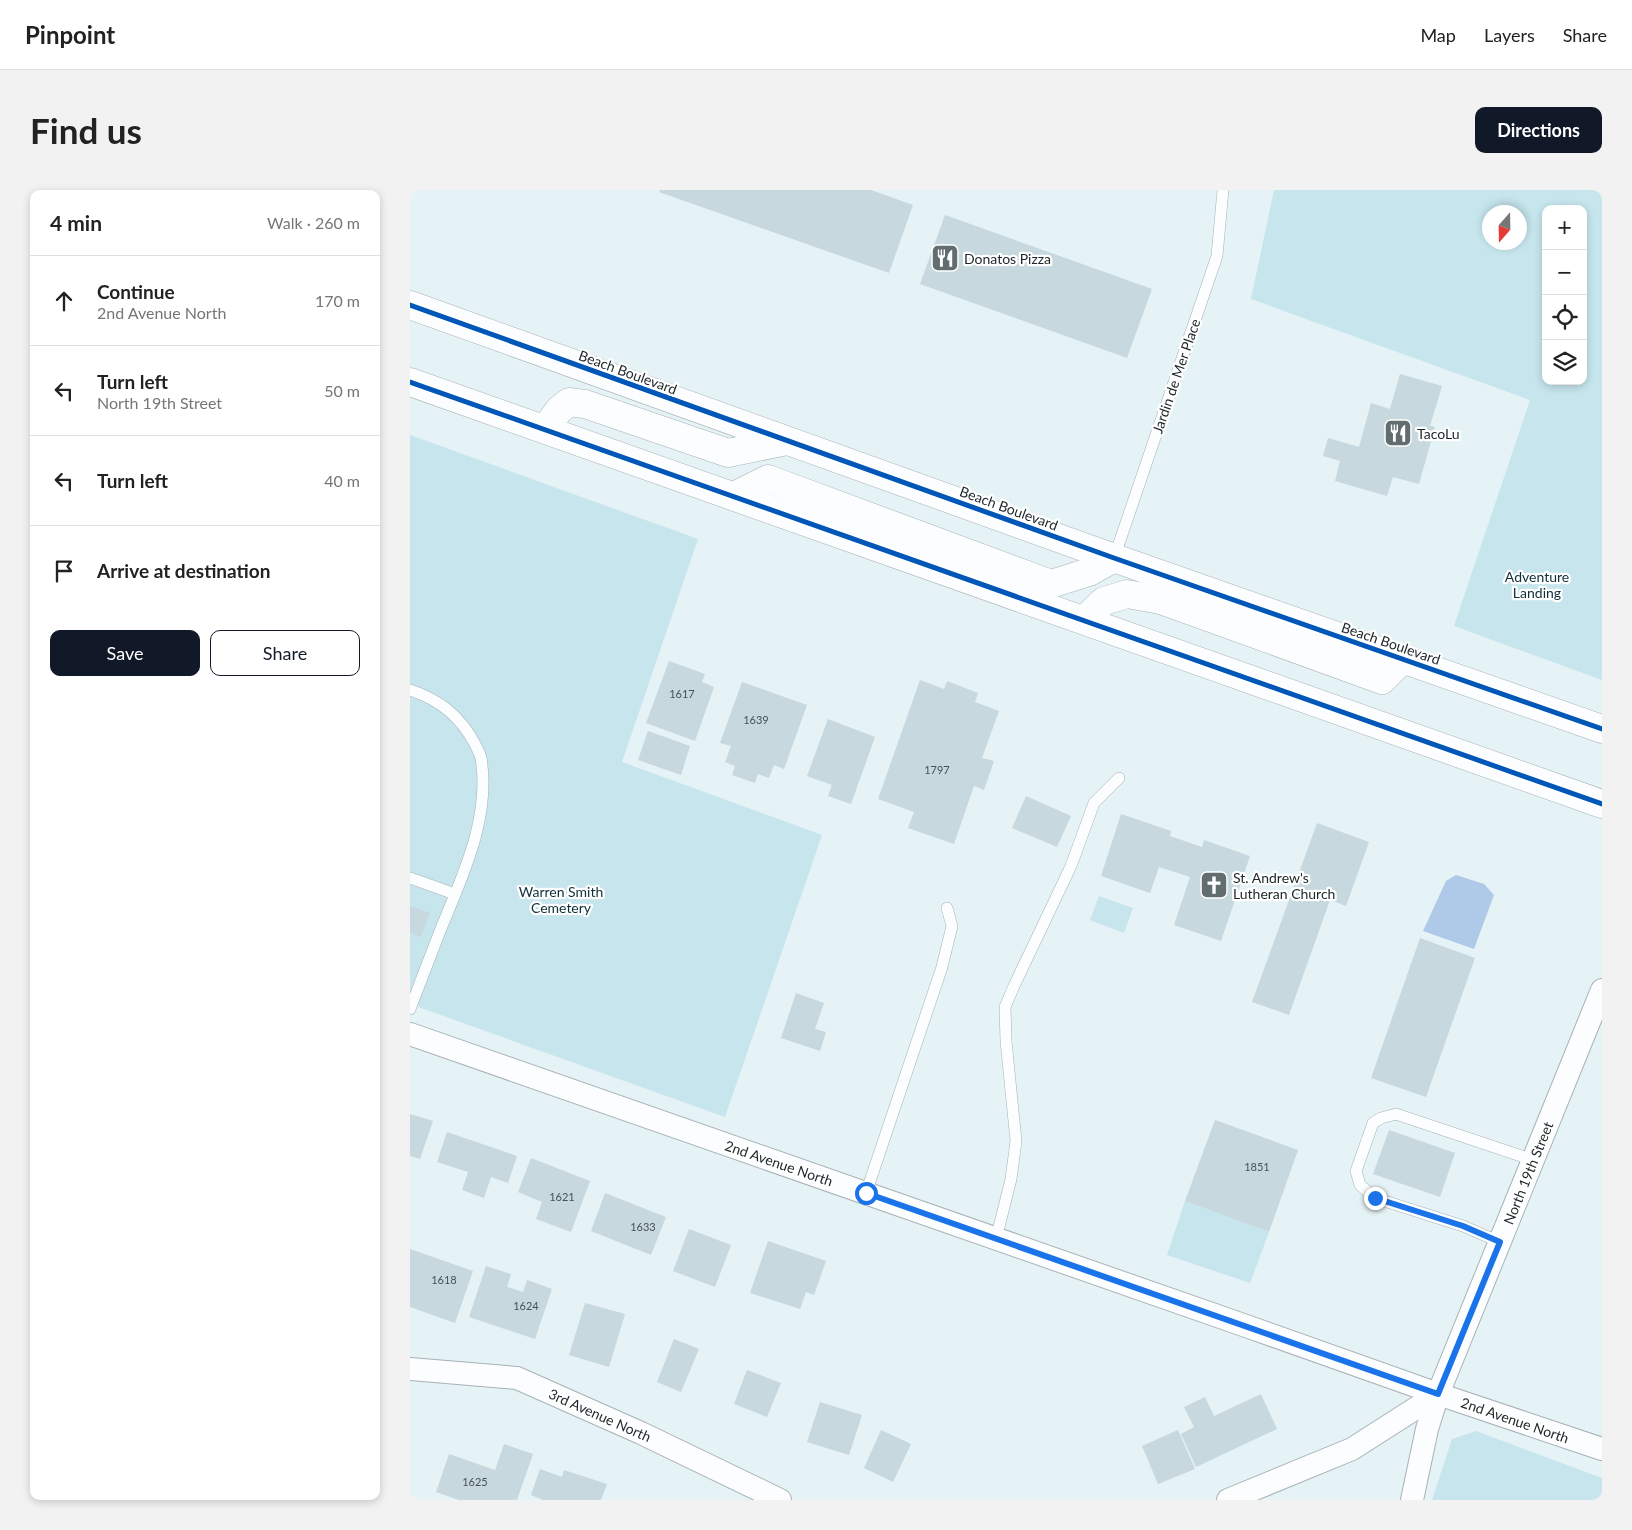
<!DOCTYPE html>
<meta charset="utf-8">
<style>
body{margin:0;font-family:Lato,sans-serif;background:#f2f2f2;color:#222}
.controls{position:absolute;right:15px;top:15px;display:grid;overflow:hidden;border-radius:10px;box-shadow:0 2px 8px #0003}
.controls button{width:45px;height:45px;display:grid;place-items:center;padding:0;border:0;border-bottom:1px solid #e0e0e0;background:#fff;color:#222;font:25px sans-serif}
.compass{position:absolute;left:1072px;top:15px;width:45px;height:45px;border-radius:50%;background:#fff;box-shadow:0 2px 8px #0003;rotate:200deg}
.stop{position:absolute;width:15px;height:15px;margin:-11px;border:4px solid #1a73e8;border-radius:50%;background:#fff}
.stop.end{background:#1a73e8;border-color:#fff;box-shadow:0 1px 5px #0008}
.list{margin:0;padding:0;list-style:none}
h2{display:flex;justify-content:space-between;align-items:center;height:65px;margin:0;padding:0 20px;font-size:21px}
h2 small{font-size:16px;font-weight:400;color:#767676}
.list li{display:grid;grid-template-columns:32px 1fr auto;gap:15px;align-items:center;box-sizing:border-box;height:90px;padding:0 20px;border-top:1px solid #e0e0e0}
.list b{display:block;font-size:19px;white-space:nowrap}
.list p{margin:0;font-size:16px;white-space:nowrap;color:#767676}
.list em{font-size:16px;font-style:normal;color:#767676}
.actions{display:flex;gap:10px;padding:15px 20px}
.actions a{flex:1;padding:11px 0;border:1px solid #111827;border-radius:10px;text-align:center;font-size:18px;color:#111827}
.actions .main{background:#111827;color:#fff}
.icon{flex:none;width:28px;height:28px;fill:none;stroke:currentColor;stroke-width:2;stroke-linecap:round;stroke-linejoin:round}
.map{position:relative;flex:none;width:1192px;height:1310px;overflow:hidden;border-radius:10px}
header{display:flex;align-items:center;gap:30px;box-sizing:border-box;height:70px;padding:0 25px;background:#fff;border-bottom:1px solid #e0e0e0}
header strong{font-size:24px}
nav{display:flex;gap:28px;margin-inline-start:auto;font-size:18px}
.intro{display:flex;align-items:center;justify-content:space-between;box-sizing:border-box;height:120px;padding:0 30px}
h1{margin:0;font-size:35px}
.button{padding:12px 22px;border-radius:10px;background:#111827;color:#fff;font-size:18px;font-weight:700}
main{display:flex;gap:30px;padding:0 30px}
aside{flex:1;background:#fff;border-radius:10px;box-shadow:0 2px 8px #0003}
.map>svg:first-child{display:block}
.green{fill:#c6e5ed;fill-rule:evenodd}
.water{fill:#afc9e9}
.building{fill:#c7d8df}
.lines{fill:none;stroke-linecap:round;stroke-linejoin:round}
.lane-casing{stroke:#a8b2b5;stroke-width:12}
.street-casing{stroke:#a8b2b5;stroke-width:24}
.highway-casing{stroke:#a8b2b5;stroke-width:29}
.lane{stroke:#fbfdfe;stroke-width:11}
.street{stroke:#fbfdfe;stroke-width:22}
.highway{stroke:#fbfdfe;stroke-width:28}
.cycleway-casing{stroke:#fff;stroke-width:8}
.cycleway{stroke:#0057b8;stroke-width:5}
.route{stroke:#1a73e8;stroke-width:6}
.labels{text-anchor:middle;dominant-baseline:central;stroke-width:4.5;stroke-linejoin:round;paint-order:stroke}
.number-label{font-size:11px;fill:#475255}
.poi-label{font-size:14px;fill:#1c2527;stroke:#fff;text-anchor:start}
.street-label{font-size:14px;fill:#1c2527;stroke:#fff}
.park-label{font-size:14px;fill:#0e2f37;stroke:#fff}
</style>
<header>
<strong>Pinpoint</strong>
<nav><a>Map</a><a>Layers</a><a>Share</a></nav>
</header>
<div class="intro"><h1>Find us</h1><a class="button">Directions</a></div>
<main>
<aside>
<h2>4 min<small>Walk · 260 m</small></h2>
<ul class="list">
<li><svg class="icon" aria-label="ahead" viewBox="0 0 24 24"><path d="M12 20V5M6 11l6-6 6 6"/></svg><div><b>Continue</b><p>2nd Avenue North</p></div><em>170 m</em></li>
<li><svg class="icon" aria-label="left" viewBox="0 0 24 24"><path d="M17 20v-9H6M10 6l-5 5 5 5"/></svg><div><b>Turn left</b><p>North 19th Street</p></div><em>50 m</em></li>
<li><svg class="icon" aria-label="left" viewBox="0 0 24 24"><path d="M17 20v-9H6M10 6l-5 5 5 5"/></svg><div><b>Turn left</b></div><em>40 m</em></li>
<li><svg class="icon" aria-label="arrive" viewBox="0 0 24 24"><path d="M6 21V4h12l-3 4 3 4H6"/></svg><div><b>Arrive at destination</b></div></li>
</ul>
<div class="actions"><a class="main">Save</a><a>Share</a></div>
</aside>
<div class="map">
<svg width="1192" height="1310" viewBox="0 0 1192 1310">
<rect width="100%" height="100%" fill="#e5f2f6"/>
<g class="green">
<path d="M864,0H1192V490L1044,436L1120,210L841,109ZM1136,19H1173V191H1136ZM1110,22V52H1080V22Z"/>
<path d="M0,245L288,349L212,572L412,645L315,927L0,814Z"/>
<path d="M689,706L723,718L714,743L680,730Z"/>
<path d="M775,1011L859,1042L840,1093L757,1065Z"/>
<path d="M1066,1241L1192,1288V1310H1022L1042,1249Z"/>
</g>
<path class="water" d="M1046,685L1074,694L1084,705L1064,759L1013,741L1036,691Z"/>
<g class="building">
<path d="M250,0H461L503,15L479,83L249,2Z"/>
<path d="M535,25L742,99L717,168L510,94Z"/>
<path d="M990,184L1032,196L1020,236L1025,237L1009,294L983,287L977,306L925,291L930,271L913,266L918,248L949,257L961,213L980,219Z"/>
<path d="M259,471L295,484L292,492L304,497L285,551L236,533Z"/>
<path d="M510,490L534,499L537,491L568,503L565,512L589,521L572,568L584,571L574,600L564,596L544,654L498,638L504,622L468,609Z"/>
<path d="M332,492L397,515L374,579L364,575L359,588L348,584L345,593L322,585L325,576L315,572L321,556L310,553Z"/>
<path d="M418,529L465,547L441,614L418,606L422,595L397,586Z"/>
<path d="M238,541L280,556L271,585L228,570Z"/>
<path d="M616,606L661,626L647,657L602,638Z"/>
<path d="M711,624L761,641L760,646L792,657L794,650L840,666L811,751L764,735L780,687L749,677L740,703L691,686Z"/>
<path d="M907,633L959,652L936,716L920,710L879,825L842,812Z"/>
<path d="M0,716L20,723L11,747L0,743Z"/>
<path d="M1010,748L1065,768L1016,907L961,888Z"/>
<path d="M386,803L414,813L405,839L416,842L410,861L371,848Z"/>
<path d="M0,924L23,931L10,969L0,966Z"/>
<path d="M805,930L888,960L859,1042L775,1011Z"/>
<path d="M979,940L1045,963L1030,1007L963,984Z"/>
<path d="M37,942L107,966L98,993L81,987L74,1008L52,1000L58,982L27,972Z"/>
<path d="M121,968L180,991L161,1042L126,1029L132,1012L108,1002Z"/>
<path d="M195,1003L256,1027L241,1065L181,1041Z"/>
<path d="M279,1039L321,1055L305,1097L263,1081Z"/>
<path d="M358,1051L416,1071L404,1105L396,1102L390,1119L340,1103Z"/>
<path d="M0,1059L63,1081L45,1133L0,1117Z"/>
<path d="M76,1076L101,1084L97,1097L113,1102L117,1090L142,1099L125,1149L59,1127Z"/>
<path d="M175,1113L215,1124L199,1177L159,1165Z"/>
<path d="M264,1149L289,1159L271,1202L247,1192Z"/>
<path d="M337,1180L371,1193L357,1227L324,1214Z"/>
<path d="M851,1204L867,1239L786,1277L771,1244L784,1237L774,1217L795,1207L804,1226Z"/>
<path d="M410,1212L452,1225L439,1265L397,1252Z"/>
<path d="M471,1240L501,1254L483,1292L454,1278Z"/>
<path d="M768,1240L785,1279L748,1294L732,1256Z"/>
<path d="M94,1254L123,1264L107,1310H49L26,1302L39,1264L85,1280Z"/>
<path d="M130,1279L152,1287L154,1280L197,1294L191,1310H133L121,1305Z"/>
</g>
<g class="lines">
<g class="lane-casing">
<g id="lane">
<path d="M704,368L807,66L813,0"/>
<path d="M0,500C30,510 50,526 65,554C67,559 70,563 71,568C81,628 52,687 30,741C20,767 10,793 0,819"/>
<path d="M0,688L45,704"/>
<path d="M456,1003L532,777L542,736L537,718"/>
<path d="M586,1049L601,989L606,951L596,851L595,817L604,796L661,676L684,613L709,588"/>
<path d="M1090,1052L1053,1036L965,1008L950,995L946,981L963,933L971,928L986,924L1123,970"/>
</g>
</g>
<g class="street-casing">
<g id="street">
<path d="M0,844L839,1137L1028,1204L1192,1259"/>
<path d="M0,1179L107,1188L231,1243L370,1310"/>
<path d="M818,1310L942,1259L1028,1204"/>
<path d="M1002,1310L1017,1239L1028,1204L1192,800"/>
</g>
</g>
<g class="highway-casing">
<g id="highway">
<path d="M0,115L704,368L1192,539"/>
<path d="M0,192L1192,614"/>
<path d="M135,239L149,220L159,212L175,214L318,263L377,251"/>
<path d="M324,306L358,289L641,394L679,382L704,368"/>
<path d="M674,430L694,411L717,404L751,410L972,490L993,469"/>
</g>
</g>
<use href="#lane" class="lane"/>
<use href="#street" class="street"/>
<use href="#highway" class="highway"/>
<g class="cycleway-casing">
<g id="cycleway">
<path d="M0,115L704,368L1192,539"/>
<path d="M0,192L1192,614"/>
</g>
</g>
<use href="#cycleway" class="cycleway"/>
</g>
<g class="lines">
<path class="route" d="M456,1003L1028,1204L1090,1052L1053,1036L965,1008"/>
</g>
<defs>
<g id="restaurant-square" transform="scale(1.4375)"><rect x="-9" y="-9" width="18" height="18" rx="4" fill="#626d6f" stroke="#fff"/><path d="M-5-6h1v4h1v-4h1v4h1v-4h1v5L-1.5 .5V6h-2V.5L-5-1ZM5-6V6H3V1.5H1.5Q1.5-4 5-6Z" fill="#fff"/></g>
<g id="church-square" transform="scale(1.4375)"><rect x="-9" y="-9" width="18" height="18" rx="4" fill="#626d6f" stroke="#fff"/><path d="M-1.2-6h2.4v3.5h3.3v2.4h-3.3V6h-2.4V-.1h-3.3v-2.4h3.3Z" fill="#fff"/></g>
</defs>
<g fill-rule="evenodd">
<use href="#restaurant-square" x="535" y="68"/>
<use href="#restaurant-square" x="988" y="243"/>
<use href="#church-square" x="804" y="695"/>
</g>
<g class="labels">
<g class="number-label">
<text x="272" y="503">1617</text>
<text x="346" y="529">1639</text>
<text x="527" y="579">1797</text>
<text x="847" y="976">1851</text>
<text x="152" y="1006">1621</text>
<text x="233" y="1036">1633</text>
<text x="34" y="1089">1618</text>
<text x="116" y="1115">1624</text>
<text x="65" y="1291">1625</text>
</g>
<g class="poi-label">
<text x="554" y="68">Donatos Pizza</text>
<text x="1007" y="243">TacoLu</text>
<text x="823" y="687">St. Andrew's<tspan x="823" dy="16">Lutheran Church</tspan></text>
</g>
<g class="street-label">
<text transform="translate(218 182) rotate(20)">Beach Boulevard</text>
<text transform="translate(766 186) rotate(-71)">Jardin de Mer Place</text>
<text transform="translate(599 318) rotate(20)">Beach Boulevard</text>
<text transform="translate(981 453) rotate(19)">Beach Boulevard</text>
<text transform="translate(369 973) rotate(19)">2nd Avenue North</text>
<text transform="translate(1118 983) rotate(-68)">North 19th Street</text>
<text transform="translate(190 1225) rotate(24)">3rd Avenue North</text>
<text transform="translate(1105 1230) rotate(19)">2nd Avenue North</text>
</g>
<g class="park-label">
<text x="1127" y="386">Adventure<tspan x="1127" dy="16">Landing</tspan></text>
<text x="151" y="701">Warren Smith<tspan x="151" dy="16">Cemetery</tspan></text>
</g>
</g>
</svg>
<div class="controls">
<button>+</button>
<button>−</button>
<button><svg class="icon" aria-label="locate" viewBox="0 0 24 24"><circle cx="12" cy="12" r="6"/><path d="M12 2v4M12 18v4M2 12h4M18 12h4"/></svg></button>
<button><svg class="icon" aria-label="layers" viewBox="0 0 24 24"><path d="M12 4l9 5-9 5-9-5zM3 14l9 5 9-5"/></svg></button>
</div>
<svg class="compass" viewBox="-18 -18 36 36"><path d="M0-13l5 13h-10z" fill="#e53935"/><path d="M0 13l5-13h-10z" fill="#767676"/></svg>
<div class="stop" style="left:456px;top:1003px"></div>
<div class="stop end" style="left:965px;top:1008px"></div>
</div>
</main>
